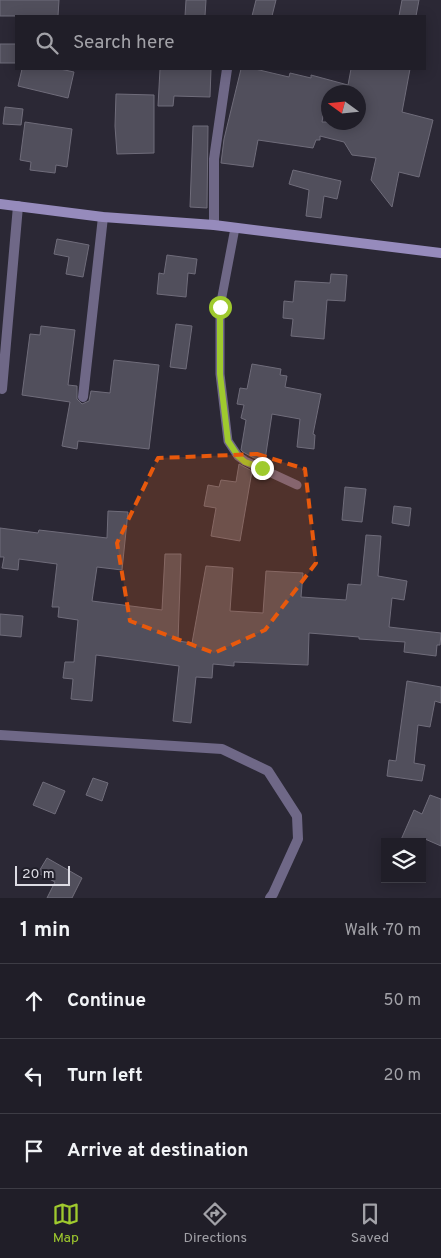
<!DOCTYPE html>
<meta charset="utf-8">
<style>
body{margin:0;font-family:Overpass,sans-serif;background:#2d2b34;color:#f1f3f6}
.controls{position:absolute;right:15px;bottom:15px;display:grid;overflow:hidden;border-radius:0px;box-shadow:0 2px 12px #0003}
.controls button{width:45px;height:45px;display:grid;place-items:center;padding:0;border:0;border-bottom:1px solid #3d3c45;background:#201e28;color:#f1f3f6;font:25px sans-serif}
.compass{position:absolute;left:321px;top:85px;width:45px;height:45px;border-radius:50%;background:#201e28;box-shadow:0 2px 12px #0003;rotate:285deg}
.scale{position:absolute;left:15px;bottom:12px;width:55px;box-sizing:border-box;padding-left:5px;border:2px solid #dddce4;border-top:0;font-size:14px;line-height:18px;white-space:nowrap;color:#dddce4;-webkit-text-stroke:4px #211f2a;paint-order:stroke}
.stop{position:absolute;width:15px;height:15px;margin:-11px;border:4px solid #9fca2e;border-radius:50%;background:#fff}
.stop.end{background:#9fca2e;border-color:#fff;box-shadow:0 1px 5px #0008}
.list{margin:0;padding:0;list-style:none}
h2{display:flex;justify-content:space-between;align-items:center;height:65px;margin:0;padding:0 20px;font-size:21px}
h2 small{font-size:16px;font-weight:400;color:#a2a2a8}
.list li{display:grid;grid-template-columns:32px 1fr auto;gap:15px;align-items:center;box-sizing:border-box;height:75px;padding:0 20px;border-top:1px solid #3d3c45}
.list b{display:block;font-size:19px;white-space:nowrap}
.list em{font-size:16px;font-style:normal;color:#a2a2a8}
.icon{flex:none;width:28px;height:28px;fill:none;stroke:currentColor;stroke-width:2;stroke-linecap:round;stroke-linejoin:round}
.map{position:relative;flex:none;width:441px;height:898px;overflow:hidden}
.search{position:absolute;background:#201e28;box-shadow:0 2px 12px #0003;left:15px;right:15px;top:15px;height:55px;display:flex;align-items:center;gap:12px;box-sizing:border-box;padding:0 18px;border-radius:0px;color:#a2a2a8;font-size:19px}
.sheet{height:290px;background:#201e28}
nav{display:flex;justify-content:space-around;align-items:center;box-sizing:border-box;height:70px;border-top:1px solid #3d3c45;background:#201e28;font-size:14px;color:#a2a2a8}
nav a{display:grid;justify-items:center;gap:2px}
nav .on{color:#9fca2e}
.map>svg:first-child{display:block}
.building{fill:#514f5c;stroke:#6f6c7a;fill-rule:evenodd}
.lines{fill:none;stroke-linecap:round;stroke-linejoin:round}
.lane{stroke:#6f6887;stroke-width:9}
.street{stroke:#6f6887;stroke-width:10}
.secondary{stroke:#968bbc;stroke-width:10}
.route{stroke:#9fca2e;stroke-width:6}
.marked{fill:#e8590c;fill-opacity:0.2;stroke:#e8590c;stroke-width:4;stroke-dasharray:10 6;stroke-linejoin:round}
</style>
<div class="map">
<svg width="441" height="898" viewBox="0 0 441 898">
<rect width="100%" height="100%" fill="#2b2835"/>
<g class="building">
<path d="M0,0H59L58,16H0Z"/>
<path d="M186,0H206L205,16H185Z"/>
<path d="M256,0H276L272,16H252Z"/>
<path d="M402,0H419L416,16H399Z"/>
<rect x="0" y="44" width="16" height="19"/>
<path d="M22,69H60L74,72L68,98L18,86Z"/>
<path d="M160,69H211L210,97L174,96L173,106H158Z"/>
<path d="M241,69H255L289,77L290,73L311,78V75L348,85L351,69H410L402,112L433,120L419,177L399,172L392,207L371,180L376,158L352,155L344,142L320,136V140H316L313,148L258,140L253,167L221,163L224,139ZM358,92V122H322L327,93Z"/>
<path d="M116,94L154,95V153L117,154L115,126Z"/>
<path d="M5,107L23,109L21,125L3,124Z"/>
<path d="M25,122L72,129L67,167L56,165L55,173L30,170L31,162L20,160Z"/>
<path d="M193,126H208L207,208L190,207Z"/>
<path d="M293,170L341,181L337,199L324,196L321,218L306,216L309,190L289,184Z"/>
<path d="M57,239L89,245L83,277L66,274L69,257L54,254Z"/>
<path d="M167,255L197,259L195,274L188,273L186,297L157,294L159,273L164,274Z"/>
<path d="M331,274L347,275L345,301L327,300L324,339L291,336L293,319L283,318L284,301L293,302L295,281L330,283Z"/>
<path d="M176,324L192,326L186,369L170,367Z"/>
<path d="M41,326L75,330L68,385L77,386V399L82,404L89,401L91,391L110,393L114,360L159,365L149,449L78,441L77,449L62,446L70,402L22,395L30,334L40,335Z"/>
<path d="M252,364L281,369L280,375L287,376L285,387L321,394L313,434L315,435L314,449L297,447L300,419L272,414L265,460L254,458L243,452L241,450L246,420L241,418L244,405L237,404L240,388L247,389Z"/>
<path d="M239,464L252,471L240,541L211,536L216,508L204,506L208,485L219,487L221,480L236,482Z"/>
<path d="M345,487L366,489L362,522L342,520Z"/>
<path d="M394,506L411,508L409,526L392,523Z"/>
<path d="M108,511L128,512L122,570L97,567L92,601L162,610L165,554H181L178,641L192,643L206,566L233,568L230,611L263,613L266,571L303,573L301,597L346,600L348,584L361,585L366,535L381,536L378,576L407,581L404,600L392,598L389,627L441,633L440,645H437L436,656L404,652L405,642L359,639V637L309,633L308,665L234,662V666L213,664L212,678L196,677L191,723L173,721L179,666L96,655L92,701L71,699L73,679L63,678L65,662H74L78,620L58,617L59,607H52L57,564L19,559L18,570L2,568L4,557H0V528L38,533L39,530L107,538Z"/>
<path d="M0,614L23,616L21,637L0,635Z"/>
<path d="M407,681L441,687V703L435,701L430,727L418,725L414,763L425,765L422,781L387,776L389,760L396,761Z"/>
<path d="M93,778L108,783L102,801L86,795Z"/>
<path d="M43,782L65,791L55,814L33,805Z"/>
<path d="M430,795L441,799V846L425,839L424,842H400L414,810L422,814Z"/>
<path d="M47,858L82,878L72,898H47L55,882L38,873Z"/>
</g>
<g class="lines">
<path class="lane" d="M235,228L220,307V374L228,441L238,456L245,461L297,485"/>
<g class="street">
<path d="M214,225V159L227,69"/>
<path d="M2,389L18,206"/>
<path d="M83,397L103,217"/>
<path d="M0,735L222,749L268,771L297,816L298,839L273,894L270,898"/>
</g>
<path class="secondary" d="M0,204L103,217L214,225L441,253"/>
</g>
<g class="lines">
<path class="route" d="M220,307V374L228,441L238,456L245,462L262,468"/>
</g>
<path class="marked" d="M257,454L305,469L316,563L265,630L214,653L130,621L117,543L158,458Z"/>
</svg>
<div class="controls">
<button><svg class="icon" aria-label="layers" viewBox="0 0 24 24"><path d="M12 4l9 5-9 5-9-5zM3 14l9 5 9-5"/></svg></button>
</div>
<svg class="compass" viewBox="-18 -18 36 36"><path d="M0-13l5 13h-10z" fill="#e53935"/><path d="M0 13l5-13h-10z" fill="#a2a2a8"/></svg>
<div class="scale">20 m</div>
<div class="stop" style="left:220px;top:307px"></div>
<div class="stop end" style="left:262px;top:468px"></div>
<div class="search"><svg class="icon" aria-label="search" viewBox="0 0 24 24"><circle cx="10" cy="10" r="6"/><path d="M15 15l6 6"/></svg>Search here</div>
</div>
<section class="sheet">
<h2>1 min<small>Walk · 70 m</small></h2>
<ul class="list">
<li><svg class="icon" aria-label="ahead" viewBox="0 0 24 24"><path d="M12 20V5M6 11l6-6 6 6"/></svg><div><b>Continue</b></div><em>50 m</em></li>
<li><svg class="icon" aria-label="left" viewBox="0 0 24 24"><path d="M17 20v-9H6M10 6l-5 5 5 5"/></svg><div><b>Turn left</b></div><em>20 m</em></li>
<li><svg class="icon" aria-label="arrive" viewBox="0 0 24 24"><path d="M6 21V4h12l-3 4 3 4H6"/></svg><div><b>Arrive at destination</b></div></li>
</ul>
</section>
<nav>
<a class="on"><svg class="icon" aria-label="map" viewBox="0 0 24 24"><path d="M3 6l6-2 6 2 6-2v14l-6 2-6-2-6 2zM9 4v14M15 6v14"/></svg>Map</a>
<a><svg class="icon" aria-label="directions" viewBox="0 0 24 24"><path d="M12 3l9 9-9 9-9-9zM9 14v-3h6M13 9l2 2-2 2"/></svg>Directions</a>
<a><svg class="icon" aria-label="saved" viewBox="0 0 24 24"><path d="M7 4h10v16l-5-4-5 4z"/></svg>Saved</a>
</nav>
